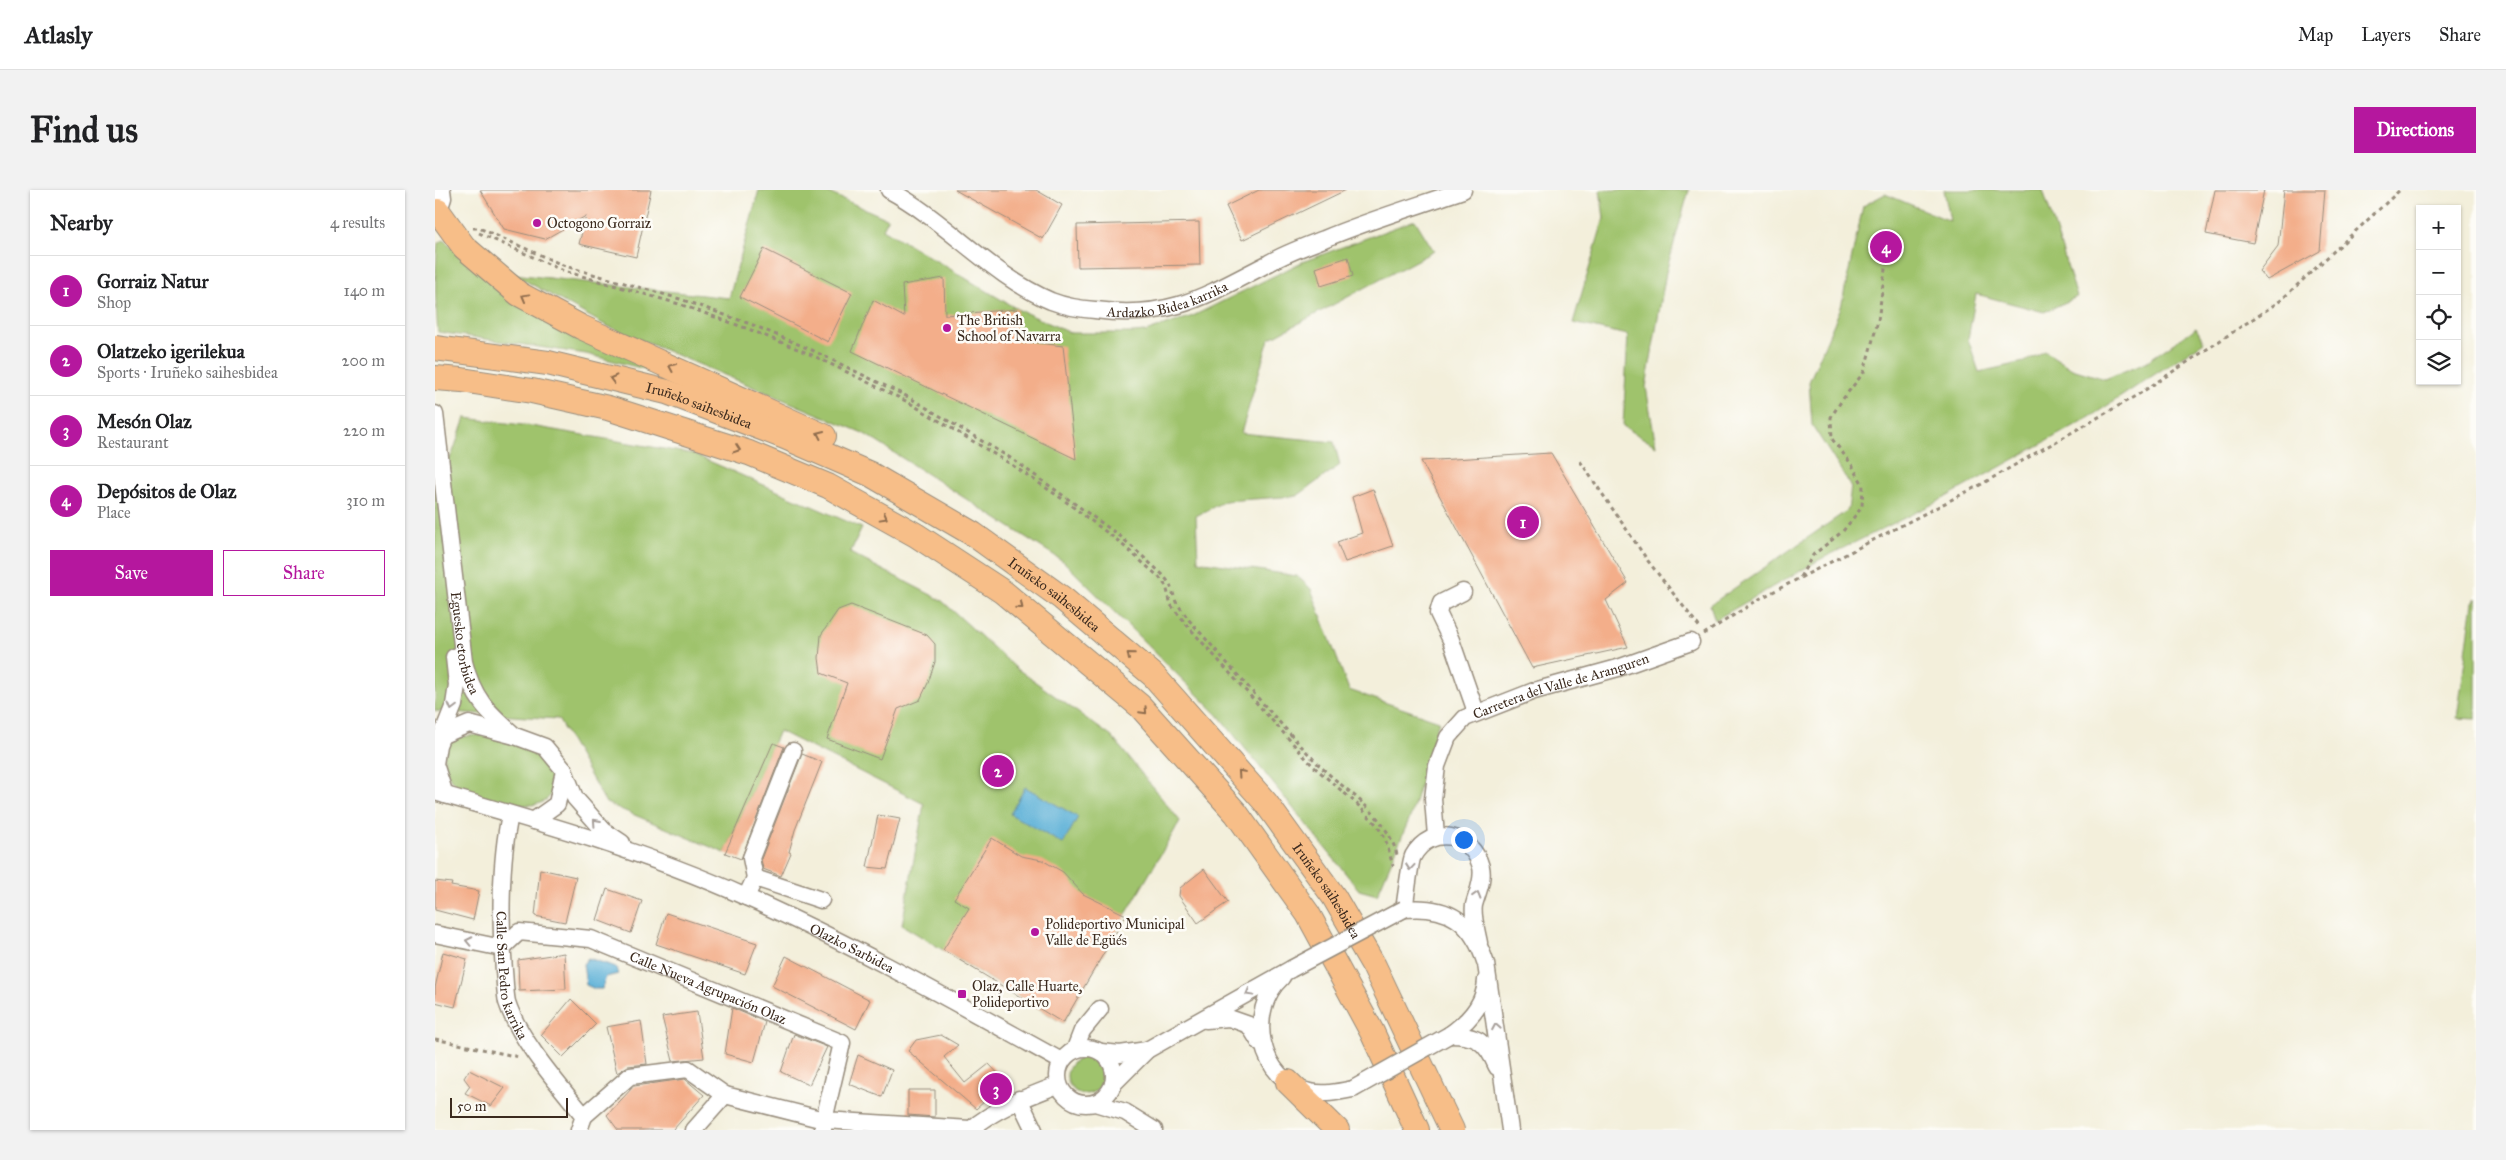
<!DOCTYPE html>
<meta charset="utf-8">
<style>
body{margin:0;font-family:"IM FELL Great Primer",serif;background:#f2f2f2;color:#202124}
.controls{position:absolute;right:15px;top:15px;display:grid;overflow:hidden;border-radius:0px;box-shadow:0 1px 4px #0004}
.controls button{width:45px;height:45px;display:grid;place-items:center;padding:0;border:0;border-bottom:1px solid #e0e0e0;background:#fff;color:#202124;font:25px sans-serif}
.scale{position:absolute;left:15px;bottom:12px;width:118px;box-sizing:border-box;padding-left:5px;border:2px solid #3b2a1e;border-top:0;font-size:14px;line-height:18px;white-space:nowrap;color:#3b2a1e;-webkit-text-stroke:4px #fdfcf7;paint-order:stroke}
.you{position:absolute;left:1028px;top:649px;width:18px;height:18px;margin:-12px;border:4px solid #fff;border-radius:50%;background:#1a73e8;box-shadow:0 0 0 8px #1a73e833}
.badge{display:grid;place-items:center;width:32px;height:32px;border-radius:50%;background:#b5179e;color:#fff;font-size:16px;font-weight:700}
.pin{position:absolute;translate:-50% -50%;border:2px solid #fff;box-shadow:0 1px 5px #0006}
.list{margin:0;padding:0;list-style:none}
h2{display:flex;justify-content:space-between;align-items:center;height:65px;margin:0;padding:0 20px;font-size:21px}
h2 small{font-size:16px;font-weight:400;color:#757577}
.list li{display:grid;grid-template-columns:32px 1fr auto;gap:15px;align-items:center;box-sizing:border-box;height:70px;padding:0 20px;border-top:1px solid #e0e0e0}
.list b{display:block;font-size:19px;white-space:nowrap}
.list p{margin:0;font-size:16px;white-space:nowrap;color:#757577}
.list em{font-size:16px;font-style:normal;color:#757577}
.actions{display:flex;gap:10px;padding:15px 20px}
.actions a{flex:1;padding:11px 0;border:1px solid #b5179e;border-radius:0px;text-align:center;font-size:18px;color:#b5179e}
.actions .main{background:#b5179e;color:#fff}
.icon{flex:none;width:28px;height:28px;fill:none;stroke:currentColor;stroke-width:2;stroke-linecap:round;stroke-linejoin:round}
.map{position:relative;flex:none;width:2041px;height:940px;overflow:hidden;border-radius:0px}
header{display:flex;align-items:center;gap:30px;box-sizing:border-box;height:70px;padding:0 25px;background:#fff;border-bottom:1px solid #e0e0e0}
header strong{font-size:24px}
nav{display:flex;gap:28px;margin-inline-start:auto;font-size:18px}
.intro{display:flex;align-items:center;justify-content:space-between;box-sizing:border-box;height:120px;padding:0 30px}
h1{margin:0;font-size:35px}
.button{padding:12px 22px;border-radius:0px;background:#b5179e;color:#fff;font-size:18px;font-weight:700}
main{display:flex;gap:30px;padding:0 30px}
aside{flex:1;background:#fff;border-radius:0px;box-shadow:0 1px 4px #0004}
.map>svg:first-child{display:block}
.green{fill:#9fc36c;stroke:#6d7645}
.water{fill:#5bb0d7;stroke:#4b6d7a}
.building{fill:#f3ae8a}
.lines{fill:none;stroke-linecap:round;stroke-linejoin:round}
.minor-casing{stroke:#978c7c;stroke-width:19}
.highway-casing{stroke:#978c7c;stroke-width:26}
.path{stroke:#978c7c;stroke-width:3;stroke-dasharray:4 4;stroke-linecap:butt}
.minor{stroke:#fff;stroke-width:16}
.highway{stroke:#f7be88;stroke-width:24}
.minor-bridge-casing{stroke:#978c7c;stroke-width:19;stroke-linecap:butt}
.minor-bridge{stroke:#fff;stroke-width:16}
.oneway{stroke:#906d4e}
.oneway2{stroke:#a79f9a}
.poi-dot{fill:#b5179e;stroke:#fdfcf7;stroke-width:2}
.labels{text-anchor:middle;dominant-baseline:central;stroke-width:5;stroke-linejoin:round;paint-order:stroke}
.poi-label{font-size:14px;fill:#3b2a1e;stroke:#fdfcf7;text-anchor:start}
.street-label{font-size:14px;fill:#3b2a1e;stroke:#fdfcf7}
</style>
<header>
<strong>Atlasly</strong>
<nav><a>Map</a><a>Layers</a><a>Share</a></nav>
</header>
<div class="intro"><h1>Find us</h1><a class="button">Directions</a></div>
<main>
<aside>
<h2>Nearby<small>4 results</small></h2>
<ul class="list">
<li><span class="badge">1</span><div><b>Gorraiz Natur</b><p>Shop</p></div><em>140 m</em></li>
<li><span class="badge">2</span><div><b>Olatzeko igerilekua</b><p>Sports · Iruñeko saihesbidea</p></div><em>200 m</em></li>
<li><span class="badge">3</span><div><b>Mesón Olaz</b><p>Restaurant</p></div><em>220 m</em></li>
<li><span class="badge">4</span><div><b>Depósitos de Olaz</b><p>Place</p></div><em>310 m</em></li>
</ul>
<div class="actions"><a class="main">Save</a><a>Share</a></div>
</aside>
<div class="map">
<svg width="2041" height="940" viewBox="0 0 2041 940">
<rect width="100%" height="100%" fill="#fdfcf7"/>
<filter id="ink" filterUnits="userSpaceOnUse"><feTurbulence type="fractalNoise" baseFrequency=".02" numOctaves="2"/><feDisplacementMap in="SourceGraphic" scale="10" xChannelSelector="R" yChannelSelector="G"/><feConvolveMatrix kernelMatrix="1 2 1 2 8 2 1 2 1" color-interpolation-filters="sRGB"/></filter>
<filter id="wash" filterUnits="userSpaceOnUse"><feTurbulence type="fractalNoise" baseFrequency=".0096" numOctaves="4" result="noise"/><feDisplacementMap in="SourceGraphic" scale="20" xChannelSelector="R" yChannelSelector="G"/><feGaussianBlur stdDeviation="1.12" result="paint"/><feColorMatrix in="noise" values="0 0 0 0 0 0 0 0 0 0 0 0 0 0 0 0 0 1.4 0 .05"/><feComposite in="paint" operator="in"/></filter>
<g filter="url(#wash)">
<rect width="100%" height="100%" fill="#f3efdb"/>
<g class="green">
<path d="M324,0H387L453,29L448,39L582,119L636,143H698L710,142L758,126L867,72L980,30L999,61L834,149L806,243L899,252L905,275L862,306L790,311L761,326L763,371L862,386L876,399L914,500L1004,531L976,625L942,705L924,700L783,525L628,371L428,243L170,135L78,84L294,108Z"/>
<path d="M1165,0H1254L1231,82L1211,197L1221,256L1188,236L1193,145L1138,133L1169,28Z"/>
<path d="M1509,0H1608L1642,107L1609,122L1541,104L1533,149L1544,182L1589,172L1610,161L1637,179L1670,189L1711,172L1761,138L1769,152L1655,227L1502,312L1386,369L1280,430L1275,415L1413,320L1416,296L1377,235L1374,192L1406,117L1428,16L1450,4L1515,31Z"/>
<path d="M9,50L30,68L233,185L151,164L3,142C0,114 0,81 3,53Z"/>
<path d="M30,228L96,236L258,264L427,338L415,363L506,410L581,478L677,547L745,631L628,833L467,735L489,614L344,541L290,663L171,613L123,529L0,521V297L18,262Z"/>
<path d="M2041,408V529L2022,528L2038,412Z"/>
<path d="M43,545C65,549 94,554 111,569C126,582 122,610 102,614C94,616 83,615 75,613C61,610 28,602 18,592C10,583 5,564 14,553C21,546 34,546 43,545Z"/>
<circle cx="650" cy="886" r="18"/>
</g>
<g class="water">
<path d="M590,597L643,627L628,654L575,624Z"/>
<path d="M153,768L181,777L183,784L171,787L167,799H160L151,795L148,774Z"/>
</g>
<g id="blocks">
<g class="building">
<path d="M45,0H216L201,67L144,54L151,26L110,49L69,39Z"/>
<path d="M520,0H601L627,15L608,49Z"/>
<path d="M824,0H911L807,50L791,16Z"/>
<path d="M1780,0H1829L1818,53L1771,44Z"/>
<path d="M1849,0H1890L1885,61L1832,90L1824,81L1843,56Z"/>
<path d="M764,32L765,75L643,77L642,35Z"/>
<path d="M1444,47L1463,52L1459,66L1440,62Z"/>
<path d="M329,59L417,103L393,152L305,107Z"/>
<path d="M913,67L918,86L886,96L881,78Z"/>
<path d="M509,88L510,125L582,119L581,150L628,156L641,269L417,161L438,110L469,127L467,95Z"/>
<path d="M1116,263L1193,393L1171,410L1193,457L1097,478L986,271Z"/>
<path d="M938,299L958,356L910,372L902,352L927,343L917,307Z"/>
<path d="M416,415L492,445L500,454V472L493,493L485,510L463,519L445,569L392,549L412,493L386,483L384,468L386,445L403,420Z"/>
<path d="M338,553L349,557L306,669L290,663Z"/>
<path d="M367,564L387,572L360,640L354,662L356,663L346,686L328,679L326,669Z"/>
<path d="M443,625L465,629L452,679L432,677Z"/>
<path d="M557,648L586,666L607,670L628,682L648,704L691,725L628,833L508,760L534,718L519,709Z"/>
<path d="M105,679L141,687L130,732L100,726Z"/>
<path d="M769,679L793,712L763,733L744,706L745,698Z"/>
<path d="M0,691L17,693L16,696L44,701L38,730L0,720Z"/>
<path d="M172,699L207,711L196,743L162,730Z"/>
<path d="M231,723L322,753L310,784L221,754Z"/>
<path d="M8,762L32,769L20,817L0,812V798Z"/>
<path d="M129,763L131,799L84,801L83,770Z"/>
<path d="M351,766L435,810L421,839L337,796Z"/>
<path d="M136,809L161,834L128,867L106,845Z"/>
<path d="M297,818L330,832L319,872L290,864Z"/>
<path d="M262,822L269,868L238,871L227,827Z"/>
<path d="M206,831L212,874L193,876L182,883L171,837Z"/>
<path d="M359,844L392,857L374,895L346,882Z"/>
<path d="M506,845L523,855L509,867L530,893L554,874L571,892L541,919L473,861L481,850Z"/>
<path d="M423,865L457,880L447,907L414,894Z"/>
<path d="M34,880L70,898L56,916L30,903L35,896L29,888Z"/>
<path d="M250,889L269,905L238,940H183L172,925L199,896Z"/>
<path d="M473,900H500V927L473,925Z"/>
</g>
</g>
</g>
<g filter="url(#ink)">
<use href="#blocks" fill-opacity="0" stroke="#978c7c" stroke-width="1"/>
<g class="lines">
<g class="minor-casing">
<g id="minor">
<path id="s1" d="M454,0C512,31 555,85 616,111C629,116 646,119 660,120C735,130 770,106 834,73C851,63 871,56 889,49C934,30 982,16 1028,0"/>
<path d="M1,29L8,8L7,0"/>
<path id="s2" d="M0,224L29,472C38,509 53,522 80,546"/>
<path d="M1028,402L1006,413L1003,423L1016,450L1041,522"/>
<path d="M8,545L34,534L80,546L110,557L129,580L140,608L169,641L187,653"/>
<path id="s3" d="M0,602C105,632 211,662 311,707C419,755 523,814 626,871"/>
<path d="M10,605L0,574L3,555L19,515L22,495L19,467"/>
<path id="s4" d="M75,625C65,671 65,735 69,781C70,791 70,803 72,812C84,850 124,895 149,926L195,886L253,879L290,905L259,940"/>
<path d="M98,631L122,614L129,580"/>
<path id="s5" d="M1001,646L998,609L1002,576L1013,547L1030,528L1099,501L1183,478L1256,452"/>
<path d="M320,688L386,710"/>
<path d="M311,707L320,688L316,668L358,561"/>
<path id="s6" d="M0,744L67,758L84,742L156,749L407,853L389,930L535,939"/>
<path d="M1044,753C1042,742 1037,726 1039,715C1042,703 1049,690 1046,677C1037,643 996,634 978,666C975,671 971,709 969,719C1014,715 1037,731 1051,774L1075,940"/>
<path d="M847,787C810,821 824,891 875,902C890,905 903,902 918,899"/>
<path d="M771,830L794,828L814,835L825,853"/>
<path d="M1014,845C1033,832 1050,815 1051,790"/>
<path d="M1014,845C1042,845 1051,851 1062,877"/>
<circle cx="651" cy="886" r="28"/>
<path d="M640,859L647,841L665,819"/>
<path d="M666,862L685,864L712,860"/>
<path d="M678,894L712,860L856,779"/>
<path d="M290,905L389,930L388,940"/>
<path d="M584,909L599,940"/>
<path d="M660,913L690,922L719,940"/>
<path d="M144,940L149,926"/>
<path d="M535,940C561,918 592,907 623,895"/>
</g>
</g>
<g class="highway-casing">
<g id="highway">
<path d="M3,21L29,57L84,104L146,137L389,246"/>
<path id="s7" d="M0,158L113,173L232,202L350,247L435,284L538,344L627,408L718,485L831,613L899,707L939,776L1017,940"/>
<path d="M0,188L27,190L97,201L173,218L314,263L393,296L481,345L568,402L705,516L801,623L873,724L937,842L982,940"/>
<path d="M853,892L902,940"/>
</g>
</g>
<g class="path">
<path d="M38,38H44L130,76L245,109L318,135L379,161L475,208L577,269L685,346L727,384L735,394L741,412L754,430C796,477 837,525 881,572C909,601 951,622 962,665"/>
<path d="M44,43L129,81L244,114L316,140L377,165L473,212L574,273L626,308L682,350L724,387L731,396L736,415L750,433L878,576L922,614L941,634L950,648L958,676"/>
<path d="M1145,271L1213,371L1266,439"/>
<path d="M1365,387L1378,365L1408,341L1427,317L1428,295L1417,275L1397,249L1396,227L1407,210L1429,182L1443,131L1451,72"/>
<path d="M1269,444L1326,408L1545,295L1704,204L1845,111L1965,0"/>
<path d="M0,849L84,867"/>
</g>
<use href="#minor" class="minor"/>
<use href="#highway" class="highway"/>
<g class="minor-bridge-casing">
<g id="minor-bridge">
<path d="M856,779L969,719"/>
<path d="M918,899L1014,845"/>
</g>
</g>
<use href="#minor-bridge" class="minor-bridge"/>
</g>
<defs><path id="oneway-chevron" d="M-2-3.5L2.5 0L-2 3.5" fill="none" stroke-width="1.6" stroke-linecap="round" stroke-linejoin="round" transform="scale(1.25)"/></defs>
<g class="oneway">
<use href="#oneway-chevron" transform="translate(90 107) rotate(-151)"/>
<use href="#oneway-chevron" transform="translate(237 177) rotate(-156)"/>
<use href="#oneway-chevron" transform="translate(178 189) rotate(-166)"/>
<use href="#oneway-chevron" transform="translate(385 244) rotate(-155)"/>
<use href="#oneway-chevron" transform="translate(302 259) rotate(19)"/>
<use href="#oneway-chevron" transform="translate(449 327) rotate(29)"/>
<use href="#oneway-chevron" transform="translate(585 416) rotate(40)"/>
<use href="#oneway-chevron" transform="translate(695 465) rotate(-139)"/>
<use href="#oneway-chevron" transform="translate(709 521) rotate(47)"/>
<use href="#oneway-chevron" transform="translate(806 583) rotate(-132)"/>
</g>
<g class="oneway2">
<use href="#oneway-chevron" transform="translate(17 517) rotate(105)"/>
<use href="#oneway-chevron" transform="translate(161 632) rotate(-132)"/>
<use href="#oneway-chevron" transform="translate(975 677) rotate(95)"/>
<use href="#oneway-chevron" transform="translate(1042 705) rotate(-73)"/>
<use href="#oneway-chevron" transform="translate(34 751) rotate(-168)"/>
<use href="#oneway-chevron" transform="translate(814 803) rotate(151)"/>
<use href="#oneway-chevron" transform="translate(1061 837) rotate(-100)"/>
</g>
</g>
<g class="poi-dot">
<circle cx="102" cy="33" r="5"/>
<circle cx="512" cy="138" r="5"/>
<circle cx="600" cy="742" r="5"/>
<rect x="522" y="799" width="10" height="10" rx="2.5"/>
</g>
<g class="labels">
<g class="poi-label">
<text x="112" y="33">Octogono Gorraiz</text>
<text x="522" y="130">The British<tspan x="522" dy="16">School of Navarra</tspan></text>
<text x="610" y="734">Polideportivo Municipal<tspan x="610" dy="16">Valle de Egüés</tspan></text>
<text x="537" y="796">Olaz, Calle Huarte,<tspan x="537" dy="16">Polideportivo</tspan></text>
</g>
<g class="street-label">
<text stroke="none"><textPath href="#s1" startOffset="316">Ardazko Bidea karrika</textPath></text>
<text stroke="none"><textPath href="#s7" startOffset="271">Iruñeko saihesbidea</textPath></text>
<text stroke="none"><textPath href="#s7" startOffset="676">Iruñeko saihesbidea</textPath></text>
<text stroke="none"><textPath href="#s2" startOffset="231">Eguesko etorbidea</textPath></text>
<text stroke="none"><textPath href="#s5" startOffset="228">Carretera del Valle de Aranguren</textPath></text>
<text stroke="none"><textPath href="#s7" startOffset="1081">Iruñeko saihesbidea</textPath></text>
<text stroke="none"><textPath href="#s3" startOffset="446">Olazko Sarbidea</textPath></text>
<text stroke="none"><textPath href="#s4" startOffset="162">Calle San Pedro karrika</textPath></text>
<text stroke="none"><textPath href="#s6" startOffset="291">Calle Nueva Agrupación Olaz</textPath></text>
</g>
</g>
</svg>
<div class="controls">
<button>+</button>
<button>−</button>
<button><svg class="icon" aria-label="locate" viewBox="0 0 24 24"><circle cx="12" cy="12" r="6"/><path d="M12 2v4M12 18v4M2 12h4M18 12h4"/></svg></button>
<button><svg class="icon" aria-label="layers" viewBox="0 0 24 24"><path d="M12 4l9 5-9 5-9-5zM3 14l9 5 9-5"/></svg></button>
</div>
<div class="scale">50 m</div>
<div class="you"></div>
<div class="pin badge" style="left:1088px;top:332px">1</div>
<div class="pin badge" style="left:563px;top:581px">2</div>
<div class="pin badge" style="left:561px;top:899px">3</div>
<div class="pin badge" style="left:1451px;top:57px">4</div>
</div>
</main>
